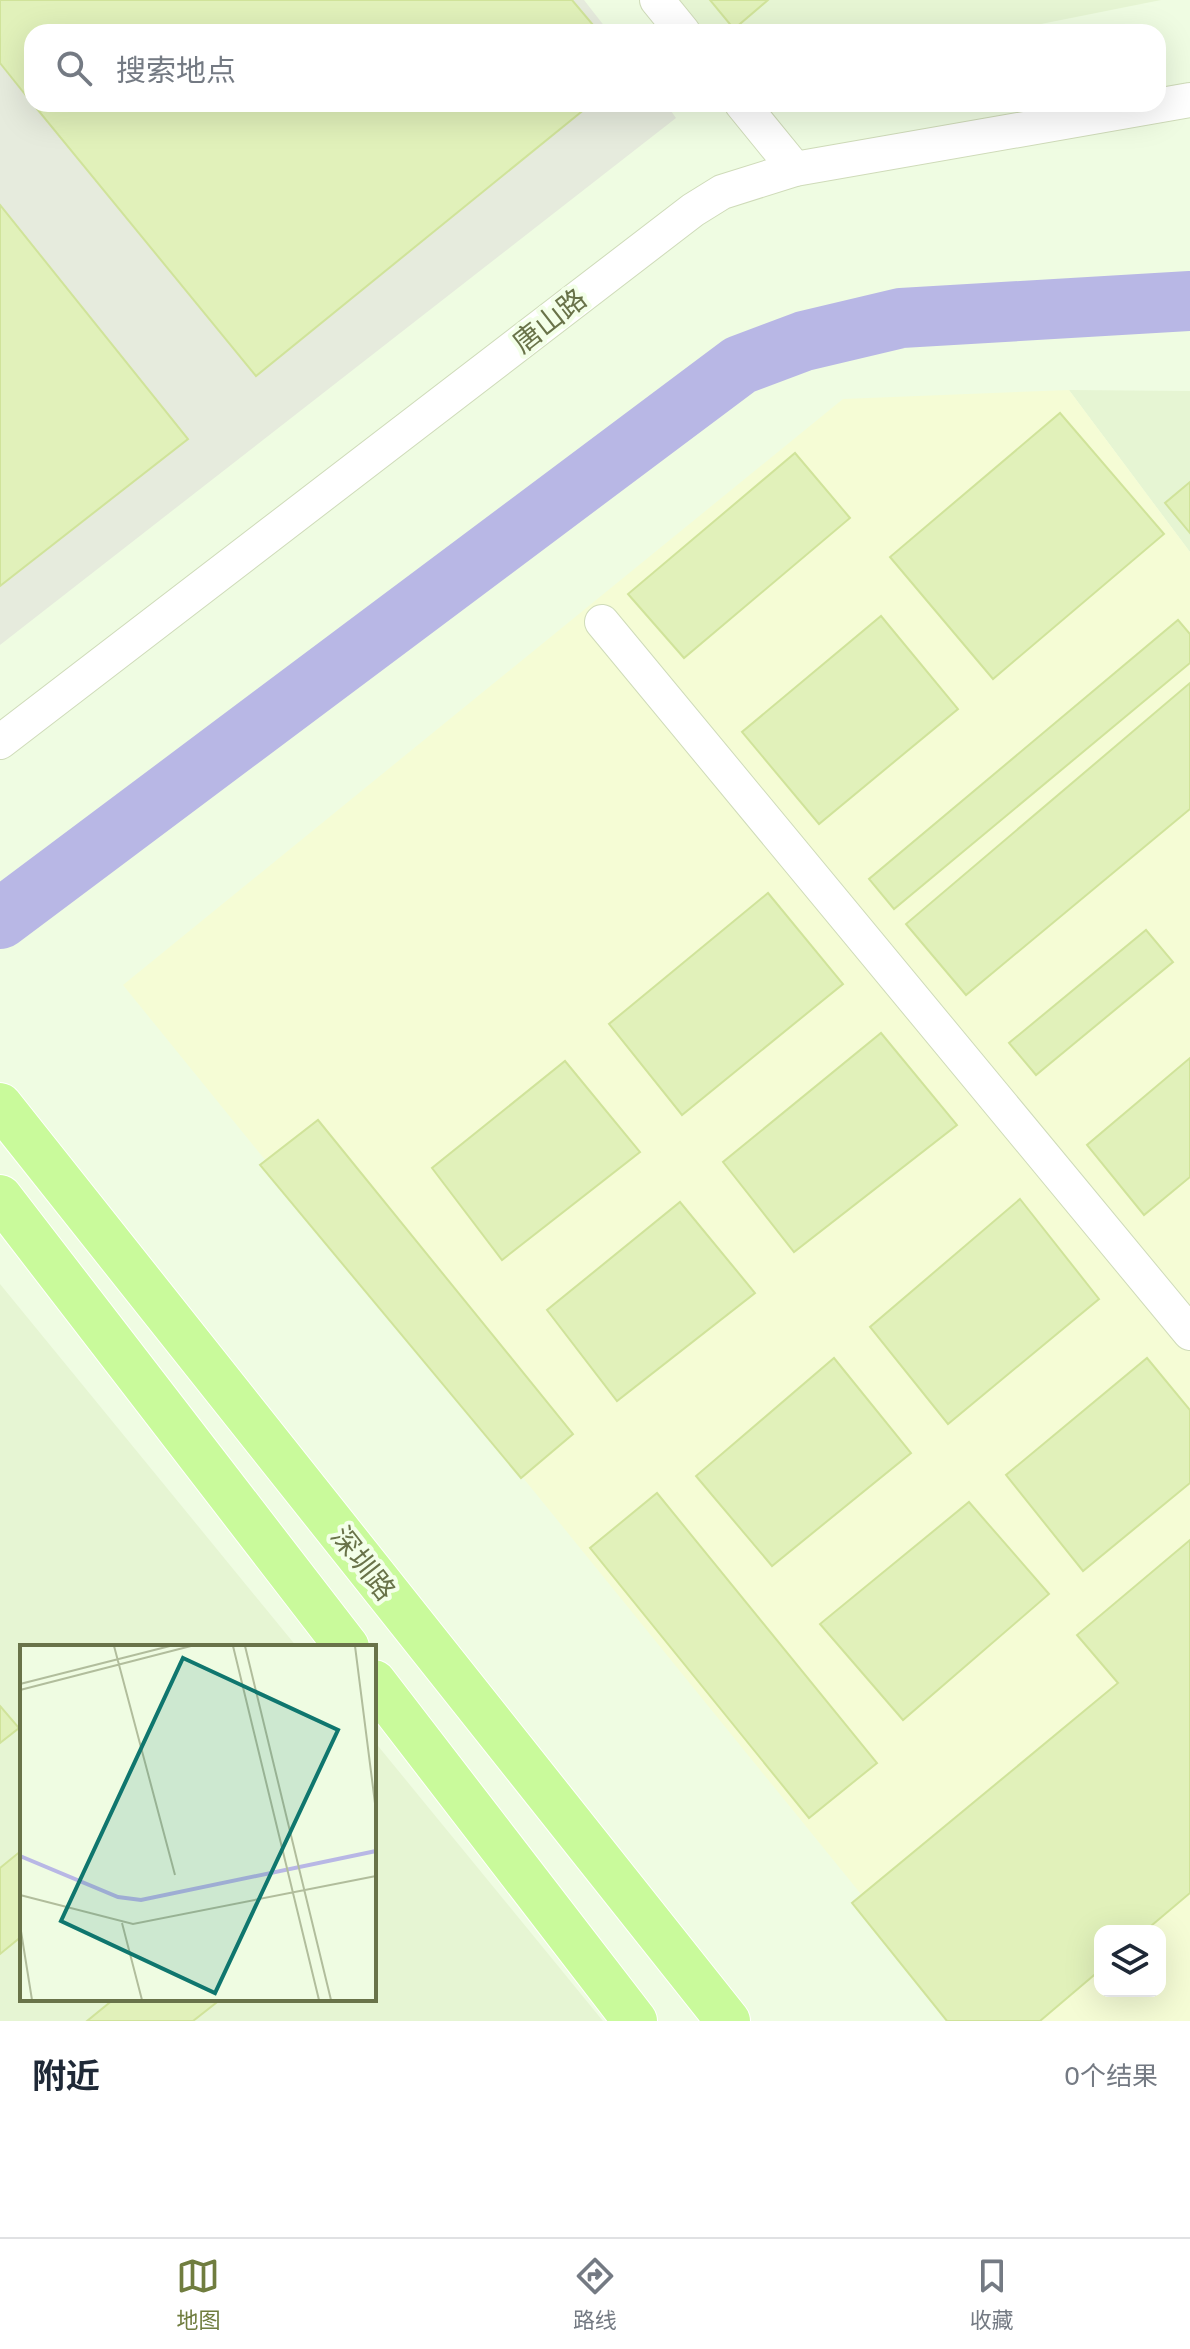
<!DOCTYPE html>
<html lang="zh">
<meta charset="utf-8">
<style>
body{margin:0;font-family:"Golos Text","Noto Sans SC",sans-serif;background:#f2f2f3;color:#1f2937}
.controls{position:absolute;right:24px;bottom:24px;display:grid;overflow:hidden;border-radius:16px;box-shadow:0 8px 32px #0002}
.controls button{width:72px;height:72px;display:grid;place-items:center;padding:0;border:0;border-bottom:2px solid #e0e1e3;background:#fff;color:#1f2937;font:40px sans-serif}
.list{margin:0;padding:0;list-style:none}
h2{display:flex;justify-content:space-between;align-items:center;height:104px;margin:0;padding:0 32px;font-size:34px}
h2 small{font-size:26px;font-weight:400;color:#747a83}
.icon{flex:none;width:44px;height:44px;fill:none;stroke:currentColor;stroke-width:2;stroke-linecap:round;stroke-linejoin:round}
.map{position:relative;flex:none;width:1190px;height:2021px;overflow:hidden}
.search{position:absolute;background:#fff;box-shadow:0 8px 32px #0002;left:24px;right:24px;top:24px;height:88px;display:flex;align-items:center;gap:20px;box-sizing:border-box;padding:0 28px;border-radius:24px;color:#747a83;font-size:30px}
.sheet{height:216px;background:#fff}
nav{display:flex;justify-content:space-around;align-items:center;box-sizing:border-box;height:112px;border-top:2px solid #e0e1e3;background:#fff;font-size:22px;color:#747a83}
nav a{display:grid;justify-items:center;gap:4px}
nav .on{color:#707d3f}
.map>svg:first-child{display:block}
.residential{fill:#e6f5d3}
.commercial{fill:#f5fcd5;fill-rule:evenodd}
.industrial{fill:#e6ebdd}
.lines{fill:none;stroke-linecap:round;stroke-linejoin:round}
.river{stroke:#b8b7e5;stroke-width:60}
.building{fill:#e1f1ba;stroke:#d0e39a;stroke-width:2}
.minor-casing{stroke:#cfdbb9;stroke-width:36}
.major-casing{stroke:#fff;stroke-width:46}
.minor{stroke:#fff;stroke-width:34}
.major{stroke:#c9fa9b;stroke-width:44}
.labels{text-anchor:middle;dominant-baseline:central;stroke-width:8;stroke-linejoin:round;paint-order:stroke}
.street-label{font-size:28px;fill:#697349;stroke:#f3ffe8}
.inset-river{fill:none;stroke:#b8b7e5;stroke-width:4}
.inset-road{fill:none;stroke:#b1bd9c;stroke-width:2}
.view{fill:#0f766e;fill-opacity:0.15;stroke:#0f766e;stroke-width:4}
.inset-edge{fill:none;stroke:#697349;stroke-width:4}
</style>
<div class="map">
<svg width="1190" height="2021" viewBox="0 0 1190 2021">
<rect width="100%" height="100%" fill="#effce2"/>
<g class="residential">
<path d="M669,0H1161L1001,32H695Z"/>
<path d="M1069,390L1190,391V552Z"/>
<path d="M0,1284L297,1647H22V1999H374V1741L603,2021H0Z"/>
</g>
<path class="commercial" d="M1069,390L1190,552V2021H964L123,985L843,399ZM1100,1931H1160V1991H1100Z"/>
<path class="industrial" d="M0,0H584L609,32H32V104H666L676,118L0,645Z"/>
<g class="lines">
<path class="river" d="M0,919L740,365L804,341L901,318L1190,301"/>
</g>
<g class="building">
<path d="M0,0H572L599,32H32V103L0,63Z"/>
<path d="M710,0H768L734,29Z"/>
<path d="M33,104H591L256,376Z"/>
<path d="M0,205L188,439L0,586Z"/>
<path d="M1060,413L1164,534L993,679L890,557Z"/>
<path d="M795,453L850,518L684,658L628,594Z"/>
<path d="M1190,482V533L1165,503Z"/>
<path d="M881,616L958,709L819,824L742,732Z"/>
<path d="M1178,620L1190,634V663L894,909L869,879Z"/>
<path d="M1190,683V809L966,995L906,924Z"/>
<path d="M768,893L843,984L682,1115L609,1024Z"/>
<path d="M1146,930L1173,962L1036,1075L1009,1043Z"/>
<path d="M881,1033L957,1125L794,1252L723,1162Z"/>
<path d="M1190,1058V1177L1144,1215L1087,1145Z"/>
<path d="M565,1061L640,1152L502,1260L432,1168Z"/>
<path d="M318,1120L573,1434L521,1478L260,1165Z"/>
<path d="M1020,1199L1099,1299L948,1424L870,1327Z"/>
<path d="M680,1202L755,1293L617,1401L547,1310Z"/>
<path d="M834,1358L911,1453L772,1566L696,1476Z"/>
<path d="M1147,1358L1190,1410V1483L1083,1571L1006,1475Z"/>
<path d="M657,1493L877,1763L809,1818L590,1548Z"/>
<path d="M969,1502L1049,1594L903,1720L820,1624Z"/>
<path d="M1190,1540V1893L1145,1931H1100V1970L1040,2021H947L852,1903L1118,1683L1077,1635Z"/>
<path d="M0,1706L19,1728L0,1743Z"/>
<path d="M22,1850V1936L0,1954V1868Z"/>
<path d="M114,1999H221L193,2021H87Z"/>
</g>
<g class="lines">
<g class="minor-casing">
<g id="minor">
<path d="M657,0L683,32"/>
<path d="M742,104L795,169"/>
<path d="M602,622L1190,1333"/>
<path d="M0,742L693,210L722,192L795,169L1190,100"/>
</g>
</g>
<g class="major-casing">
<g id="major">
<path d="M0,1105L728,2021"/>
<path d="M0,1197L347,1647"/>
<path d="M374,1682L635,2021"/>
</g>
</g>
<use href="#minor" class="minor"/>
<use href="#major" class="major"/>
</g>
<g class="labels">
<g class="street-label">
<text transform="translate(549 320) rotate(-38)">唐山路</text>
<text transform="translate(364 1563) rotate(52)">深圳路</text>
</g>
</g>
<g transform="translate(20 1645)">
<rect width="356" height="356" fill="#effce2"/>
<path class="inset-river" d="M0,211L98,252L121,255L356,206"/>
<path class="inset-road" d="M94,1L155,230M213,1L299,355M225,1L311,355M335,1L356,166M0,39L150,1M0,45L171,1M0,250L113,279L356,231M102,278L122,355M0,280L12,355"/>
<path class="view" d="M163,13L318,85L195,348L41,276Z"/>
<rect width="356" height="356" class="inset-edge"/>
</g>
</svg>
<div class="controls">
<button><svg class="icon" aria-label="layers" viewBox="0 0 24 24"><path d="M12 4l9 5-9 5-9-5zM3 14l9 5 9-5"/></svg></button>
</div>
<div class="search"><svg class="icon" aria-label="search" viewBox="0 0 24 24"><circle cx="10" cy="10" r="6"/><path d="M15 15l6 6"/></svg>搜索地点</div>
</div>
<section class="sheet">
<h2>附近<small>0个结果</small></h2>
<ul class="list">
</ul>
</section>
<nav>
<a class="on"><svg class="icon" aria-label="map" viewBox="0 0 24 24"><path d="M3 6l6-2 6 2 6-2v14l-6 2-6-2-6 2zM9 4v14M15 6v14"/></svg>地图</a>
<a><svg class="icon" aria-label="directions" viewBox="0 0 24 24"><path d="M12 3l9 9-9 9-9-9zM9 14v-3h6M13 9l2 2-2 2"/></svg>路线</a>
<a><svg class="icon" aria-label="saved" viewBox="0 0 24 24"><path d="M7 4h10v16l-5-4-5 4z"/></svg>收藏</a>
</nav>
